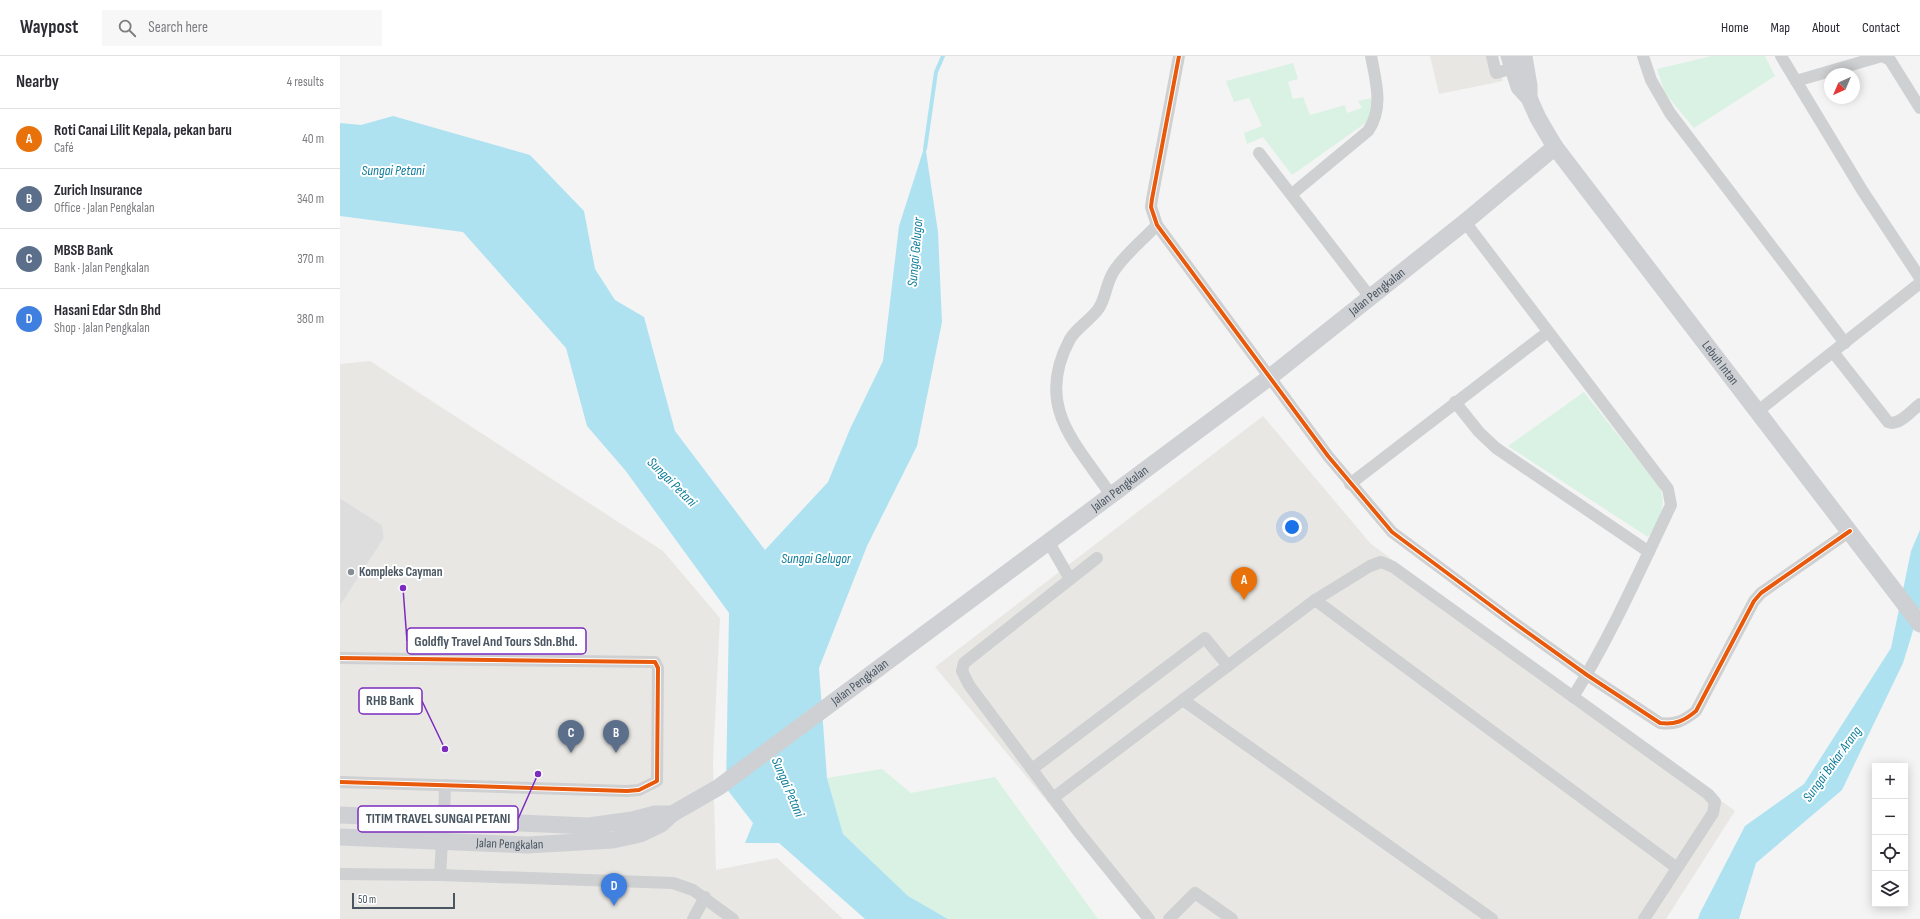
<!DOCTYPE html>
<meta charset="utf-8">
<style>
body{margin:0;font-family:"Sofia Sans Condensed",sans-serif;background:#f7f7f7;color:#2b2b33}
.controls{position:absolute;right:12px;bottom:12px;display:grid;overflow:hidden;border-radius:0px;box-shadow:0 2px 10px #0003}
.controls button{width:36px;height:36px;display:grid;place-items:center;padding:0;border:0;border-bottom:1px solid #e1e1e2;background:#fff;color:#2b2b33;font:20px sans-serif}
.compass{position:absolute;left:1484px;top:12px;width:36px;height:36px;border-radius:50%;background:#fff;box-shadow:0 2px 10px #0003;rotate:224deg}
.scale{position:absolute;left:12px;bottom:10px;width:103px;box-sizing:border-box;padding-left:4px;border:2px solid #4a5661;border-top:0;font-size:11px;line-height:14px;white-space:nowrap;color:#4a5661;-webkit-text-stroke:3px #fff;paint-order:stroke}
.you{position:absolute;left:952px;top:471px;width:14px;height:14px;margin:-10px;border:3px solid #fff;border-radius:50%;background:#1a73e8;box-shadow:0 0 0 6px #1a73e833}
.badge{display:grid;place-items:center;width:26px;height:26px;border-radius:50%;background:#b45309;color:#fff;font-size:13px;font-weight:700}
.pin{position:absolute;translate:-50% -33px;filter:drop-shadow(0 1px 2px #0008)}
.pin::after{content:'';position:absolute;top:21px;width:14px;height:12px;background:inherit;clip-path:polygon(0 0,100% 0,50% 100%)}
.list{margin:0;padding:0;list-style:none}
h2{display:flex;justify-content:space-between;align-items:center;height:52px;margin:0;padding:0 16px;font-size:17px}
h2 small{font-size:13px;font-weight:400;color:#7c7c81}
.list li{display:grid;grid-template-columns:26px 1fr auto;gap:12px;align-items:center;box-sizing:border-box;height:60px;padding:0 16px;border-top:1px solid #e1e1e2}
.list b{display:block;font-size:15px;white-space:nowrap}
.list p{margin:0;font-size:13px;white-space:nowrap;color:#7c7c81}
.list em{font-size:13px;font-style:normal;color:#7c7c81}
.icon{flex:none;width:22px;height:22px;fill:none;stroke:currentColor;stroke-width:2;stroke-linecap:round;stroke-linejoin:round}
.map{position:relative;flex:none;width:1580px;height:863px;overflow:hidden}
header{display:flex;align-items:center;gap:24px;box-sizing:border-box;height:56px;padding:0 20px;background:#fff;border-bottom:1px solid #e1e1e2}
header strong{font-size:19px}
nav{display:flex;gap:22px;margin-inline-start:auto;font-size:14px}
.search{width:280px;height:36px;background:#f7f7f7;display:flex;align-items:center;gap:10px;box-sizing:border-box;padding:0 14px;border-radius:0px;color:#7c7c81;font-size:15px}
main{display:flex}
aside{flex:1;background:#fff}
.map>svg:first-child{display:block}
.commercial{fill:#e8e7e3}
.green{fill:#d9f2e3}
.water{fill:#aee2f0}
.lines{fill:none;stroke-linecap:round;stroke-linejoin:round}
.stream{stroke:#aee2f0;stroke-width:4}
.building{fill:#ddddde;stroke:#e5e6e7}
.minor{stroke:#ced0d2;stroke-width:12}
.secondary{stroke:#ced0d4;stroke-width:17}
.cycleway-casing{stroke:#fff;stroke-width:6}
.cycleway{stroke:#e8590c;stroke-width:4}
.poi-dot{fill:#868d94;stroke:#fff;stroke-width:1.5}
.labels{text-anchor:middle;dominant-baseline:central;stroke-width:4;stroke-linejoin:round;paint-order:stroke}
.street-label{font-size:13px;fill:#4a5661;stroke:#fff}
.poi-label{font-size:13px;font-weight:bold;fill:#4a5661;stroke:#fff;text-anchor:start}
.water-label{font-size:14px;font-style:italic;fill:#0c7c9b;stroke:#fff}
.leader{fill:none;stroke:#7b2cbf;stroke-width:1.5}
.callout-dot{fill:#7b2cbf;stroke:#fff;stroke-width:1.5}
.callout{fill:#fff;stroke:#7b2cbf;stroke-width:1.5}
.callout-label{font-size:14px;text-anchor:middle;font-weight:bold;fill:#4a5661}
</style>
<header>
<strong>Waypost</strong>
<div class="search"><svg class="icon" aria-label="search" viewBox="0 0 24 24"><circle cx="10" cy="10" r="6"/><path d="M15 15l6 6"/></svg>Search here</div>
<nav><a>Home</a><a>Map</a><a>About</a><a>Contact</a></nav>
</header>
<main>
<aside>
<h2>Nearby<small>4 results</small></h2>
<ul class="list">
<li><span class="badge" style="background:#e8710a">A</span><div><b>Roti Canai Lilit Kepala, pekan baru</b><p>Café</p></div><em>40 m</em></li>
<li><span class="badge" style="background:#5c6f8a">B</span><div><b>Zurich Insurance</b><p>Office · Jalan Pengkalan</p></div><em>340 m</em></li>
<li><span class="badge" style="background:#5c6f8a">C</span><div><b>MBSB Bank</b><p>Bank · Jalan Pengkalan</p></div><em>370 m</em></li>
<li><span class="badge" style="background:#3f7fe0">D</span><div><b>Hasani Edar Sdn Bhd</b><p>Shop · Jalan Pengkalan</p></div><em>380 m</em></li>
</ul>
</aside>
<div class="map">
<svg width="1580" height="863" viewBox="0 0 1580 863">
<rect width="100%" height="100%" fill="#f4f4f4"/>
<g class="commercial">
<path d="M1090,0H1157L1163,25L1099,38Z"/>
<path d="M30,305L323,495L380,562L373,705L376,814L437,802L503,863H0V308Z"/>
<path d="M923,360L1031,488L1395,755L1326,863H805L595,611Z"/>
</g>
<g class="green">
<path d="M1372,0H1425L1435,20L1354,72L1325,37L1317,13Z"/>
<path d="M953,7L958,23L948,26L953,43L963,41L970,59L1005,49L1007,57L1022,52L1018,45L1032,42L1034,52L1027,66L952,119L923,81L907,88L904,77L922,70L909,42L894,46L886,25Z"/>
<path d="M1244,336L1320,432C1327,450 1319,466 1308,481L1168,390Z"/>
<path d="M542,713L571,737L655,721L758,863H608L568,840L503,778L487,722Z"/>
</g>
<g class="water">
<path d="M53,60L190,99L244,155L255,213L275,244L304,261L335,375L425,494L488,426L510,373L543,305L559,170L585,89L598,176L602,266L577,390L527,490L479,612L487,722L503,778L568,840L608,863H525L439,787H405L413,767L386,732L389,557L285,414L247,370L226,292L123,176L0,160V67L21,69Z"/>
<path d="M1580,474V552L1563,607L1502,734L1416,807L1399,863H1358L1360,857L1405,770L1464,728L1551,592L1571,495Z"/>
</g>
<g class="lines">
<path class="stream" d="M585,93L596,16L603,0"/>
</g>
<path class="building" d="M0,442L42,469L44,482L0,550Z"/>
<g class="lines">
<g class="minor">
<path d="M839,0L812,143L811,151L817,169L988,400L1052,476L1173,566L1247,619L1320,667C1335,669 1344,665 1356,655L1414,545L1421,537L1510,475"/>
<path d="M1152,0L1156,17L1173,12"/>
<path d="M1303,0L1311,24L1330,57L1505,287"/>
<path d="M1441,0L1522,134L1580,222"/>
<path d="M1456,25L1542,0L1550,4L1580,52"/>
<path d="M919,97L1030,241"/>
<path d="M952,138L1028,75C1044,52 1036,26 1031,0"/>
<path d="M1125,166L1328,433L1331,449C1301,512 1270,582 1233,641"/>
<path d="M1493,296L1548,366C1559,371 1572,354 1580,348"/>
<path d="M1115,346L1139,376L1156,392L1309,496"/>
<path d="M1418,355L1580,227"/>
<path d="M1010,428L1208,276"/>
<path d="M771,439C735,386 694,350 730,283C737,271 751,264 759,252C766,241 766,227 774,215C785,198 803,184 817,169"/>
<path d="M708,485L730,523"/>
<path d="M757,502L624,607L622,615L629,629L737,774L809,863"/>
<path d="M975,544L1337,812"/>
<path d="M0,602L315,606L318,612L317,725L299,734L287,735L0,726"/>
<path d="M843,644L1152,863"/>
<path d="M692,713L865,582L888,610"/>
<path d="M713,742L975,544L1030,510L1041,506L1053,511L1368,738L1375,746L1373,757L1304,863"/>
<path d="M104,764L105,729"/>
<path d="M0,818L100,819L333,827L353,834L393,863"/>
<path d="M100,819L102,786"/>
<path d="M353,863L365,841"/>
<path d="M829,863L855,837L892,863"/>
</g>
<g class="secondary">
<path id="s1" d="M1169,0L1179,31L1189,42L1198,62L1215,91L1580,568"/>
<path d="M1184,0L1189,30V41"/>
<path d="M0,759L249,770L292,764L315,758H332"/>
<path id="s2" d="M0,781L188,789L273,784L300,778L321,768L332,758L379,731L930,321L1125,166L1215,91"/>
</g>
<g class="cycleway-casing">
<g id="cycleway">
<path d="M839,0L812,143L811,151L817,169L988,400L1052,476L1173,566L1247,619L1320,667C1335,669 1344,665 1356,655L1414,545L1421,537L1510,475"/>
<path d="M0,602L315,606L318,612L317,725L299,734L287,735L0,726"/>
</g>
</g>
<use href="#cycleway" class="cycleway"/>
</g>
<circle class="poi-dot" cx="11" cy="516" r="4"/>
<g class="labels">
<g class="street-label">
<text stroke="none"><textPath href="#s2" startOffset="1217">Jalan Pengkalan</textPath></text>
<text stroke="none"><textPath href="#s1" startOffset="375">Lebuh Intan</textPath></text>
<text stroke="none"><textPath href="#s2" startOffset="893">Jalan Pengkalan</textPath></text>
<text stroke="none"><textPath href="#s2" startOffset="569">Jalan Pengkalan</textPath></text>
<text stroke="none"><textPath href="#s2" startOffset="170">Jalan Pengkalan</textPath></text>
</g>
<g class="poi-label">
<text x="19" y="516">Kompleks Cayman</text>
</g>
<g class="water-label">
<text x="53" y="114">Sungai Petani</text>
<text transform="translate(575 196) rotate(-85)">Sungai Gelugor</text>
<text transform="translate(332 426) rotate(45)">Sungai Petani</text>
<text x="476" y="502">Sungai Gelugor</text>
<text transform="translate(1492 708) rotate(-54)">Sungai Bakar Arang</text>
<text transform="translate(448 731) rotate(67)">Sungai Petani</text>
</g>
</g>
<path class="leader" d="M63 532L67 585M105 693L82 645M198 718L178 763"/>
<g class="callout-dot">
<circle cx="63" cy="532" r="4"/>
<circle cx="105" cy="693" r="4"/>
<circle cx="198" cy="718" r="4"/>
</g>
<g class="callout">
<rect x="67" y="572" width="179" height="26" rx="4"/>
<rect x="19" y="632" width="63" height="26" rx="4"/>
<rect x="18" y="750" width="160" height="26" rx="4"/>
</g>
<g class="callout-label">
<text x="156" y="590">Goldfly Travel And Tours Sdn.Bhd.</text>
<text x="50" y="649">RHB Bank</text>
<text x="98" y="767">TITIM TRAVEL SUNGAI PETANI</text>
</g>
</svg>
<div class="controls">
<button>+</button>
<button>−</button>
<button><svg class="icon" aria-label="locate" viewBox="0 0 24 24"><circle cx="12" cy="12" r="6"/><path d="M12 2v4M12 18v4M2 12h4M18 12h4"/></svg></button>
<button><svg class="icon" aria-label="layers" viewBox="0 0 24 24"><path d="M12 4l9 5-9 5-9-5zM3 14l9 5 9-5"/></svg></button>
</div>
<svg class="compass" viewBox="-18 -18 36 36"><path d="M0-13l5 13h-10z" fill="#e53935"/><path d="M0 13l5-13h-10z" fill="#7c7c81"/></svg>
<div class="scale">50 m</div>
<div class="you"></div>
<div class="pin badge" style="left:904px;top:544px;background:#e8710a">A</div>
<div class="pin badge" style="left:276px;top:697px;background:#5c6f8a">B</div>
<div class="pin badge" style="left:231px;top:697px;background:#5c6f8a">C</div>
<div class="pin badge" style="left:274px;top:850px;background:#3f7fe0">D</div>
</div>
</main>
